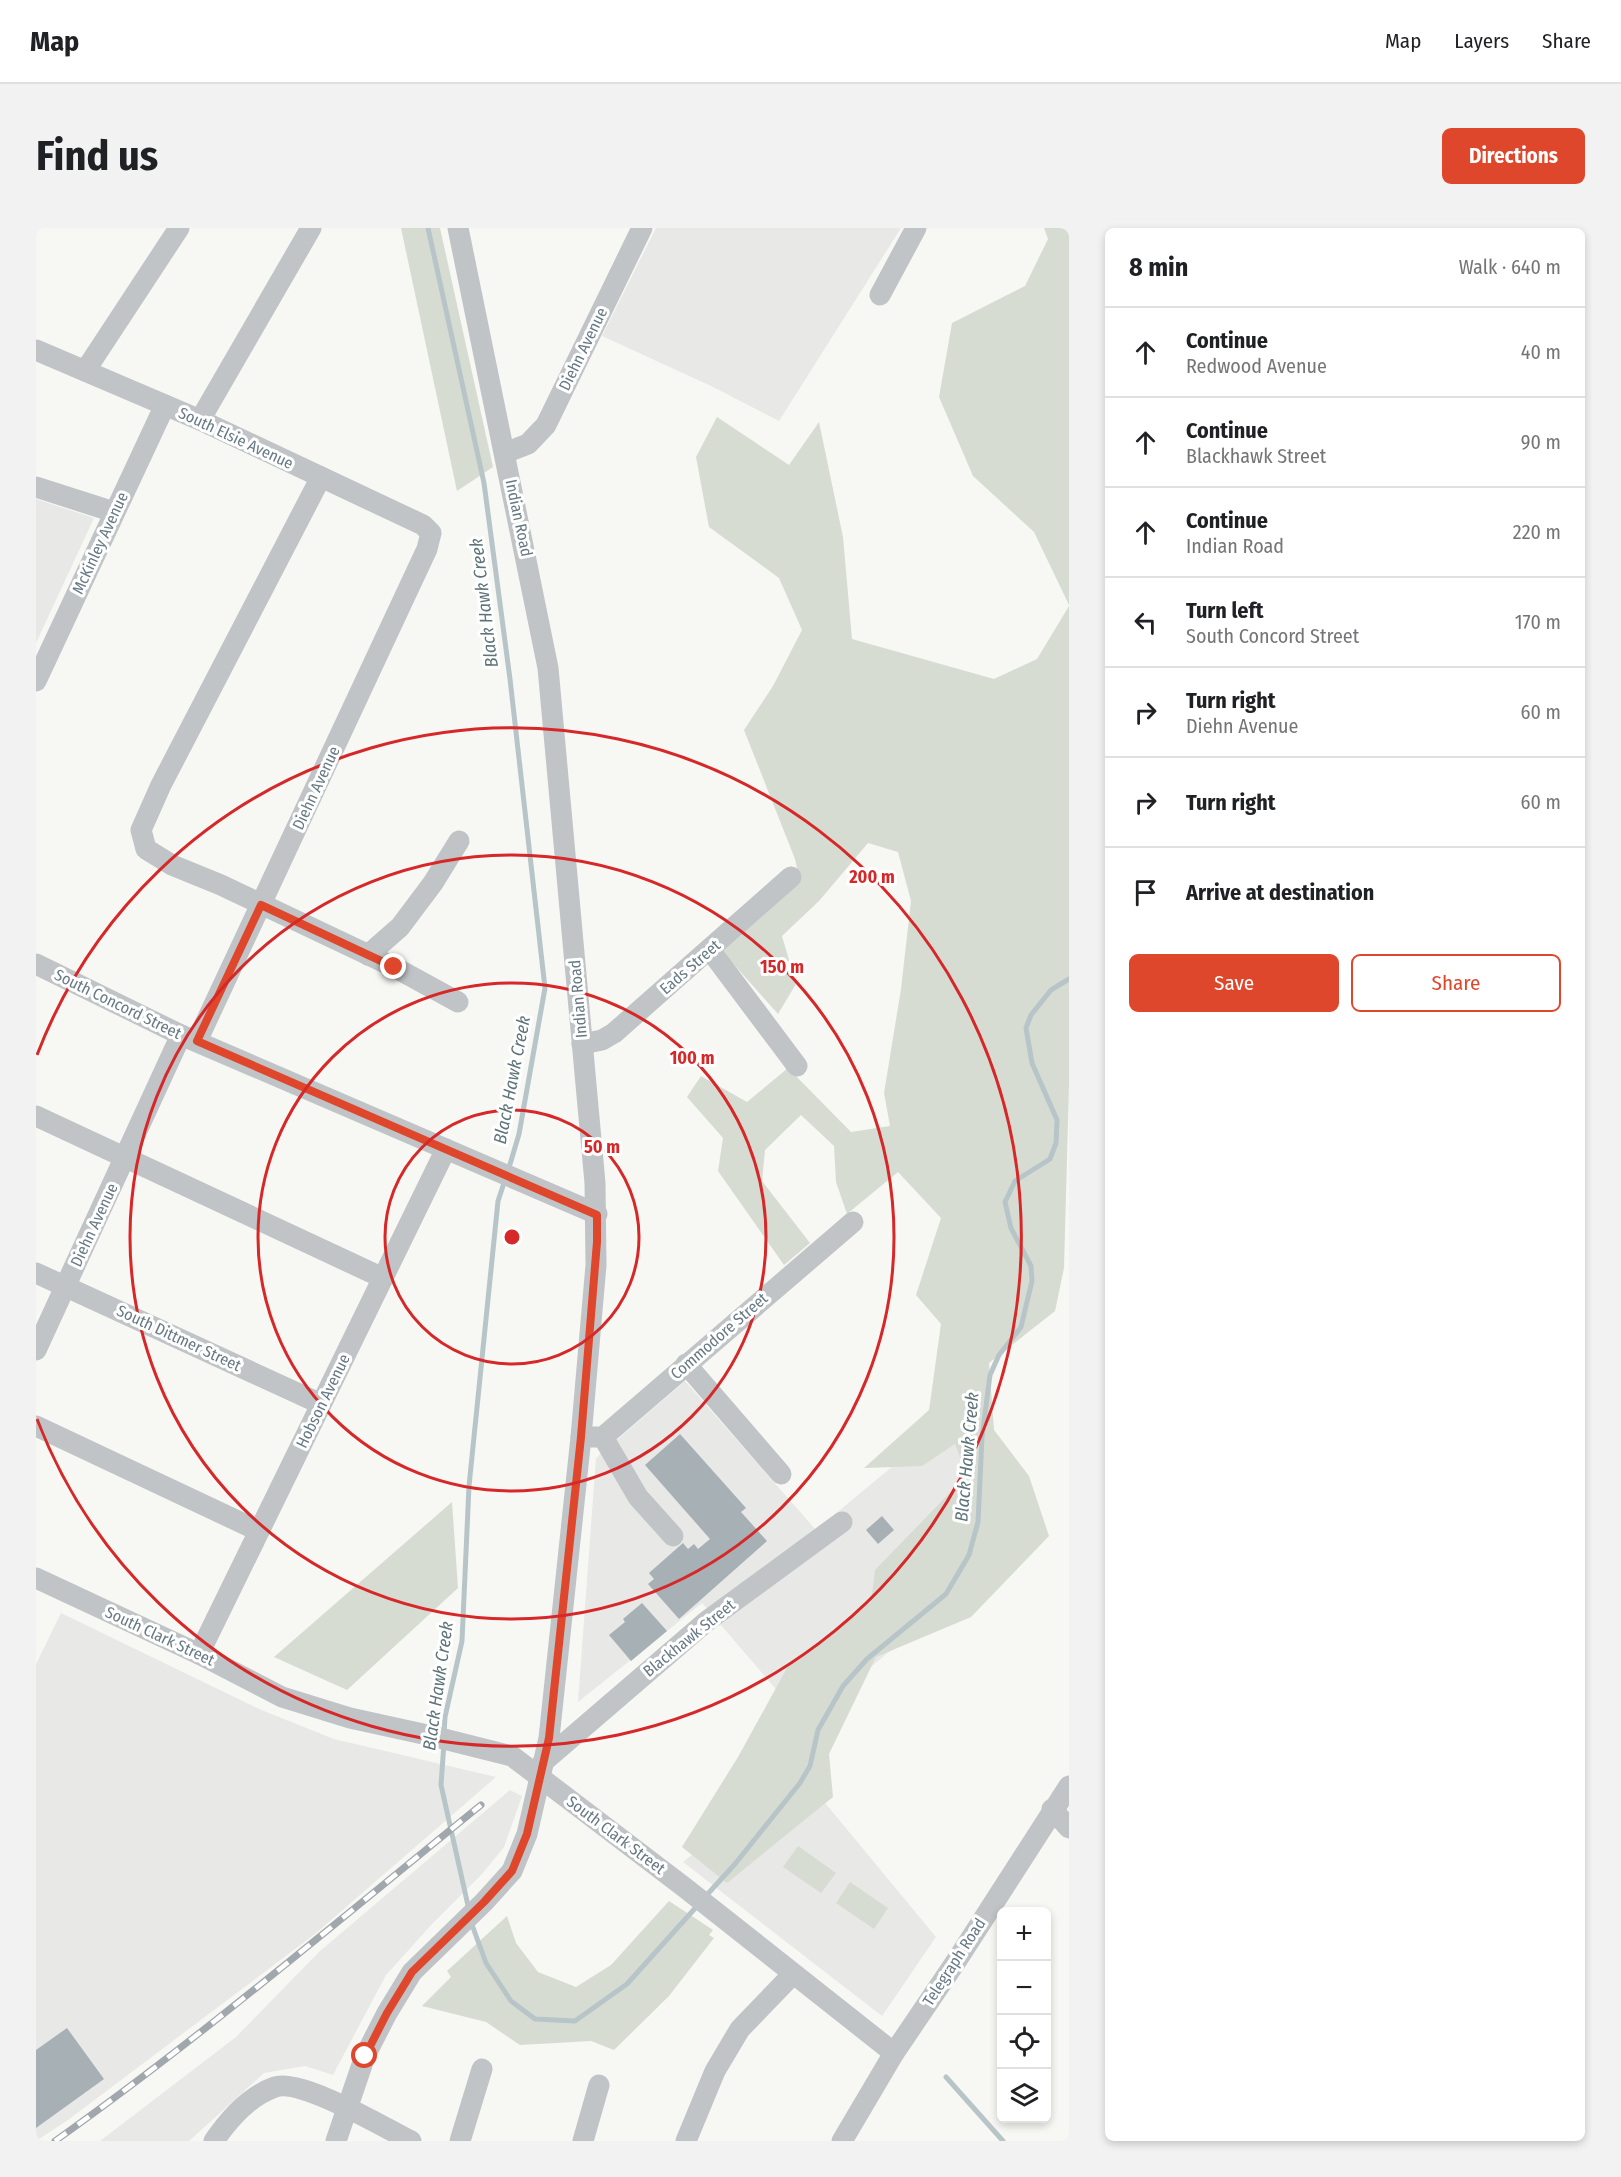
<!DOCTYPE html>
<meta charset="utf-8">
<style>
body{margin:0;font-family:"Fira Sans Condensed",sans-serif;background:#f2f2f2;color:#202124}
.controls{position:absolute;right:18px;bottom:18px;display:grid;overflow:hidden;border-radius:9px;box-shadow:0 3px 9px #0003}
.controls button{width:54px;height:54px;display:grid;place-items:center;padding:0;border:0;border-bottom:2px solid #e0e0e0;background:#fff;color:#202124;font:30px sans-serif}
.stop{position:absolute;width:18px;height:18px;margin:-14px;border:4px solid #df472c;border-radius:50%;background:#fff}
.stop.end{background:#df472c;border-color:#fff;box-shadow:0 2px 6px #0008}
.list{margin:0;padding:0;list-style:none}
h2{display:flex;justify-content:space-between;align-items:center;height:78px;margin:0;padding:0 24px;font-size:26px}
h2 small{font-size:20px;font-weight:400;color:#757577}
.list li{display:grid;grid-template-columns:39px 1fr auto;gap:18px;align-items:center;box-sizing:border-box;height:90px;padding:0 24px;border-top:2px solid #e0e0e0}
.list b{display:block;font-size:22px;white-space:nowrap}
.list p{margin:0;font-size:20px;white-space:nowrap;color:#757577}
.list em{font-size:20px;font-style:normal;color:#757577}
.actions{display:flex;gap:12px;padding:18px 24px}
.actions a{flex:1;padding:14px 0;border:2px solid #df472c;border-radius:9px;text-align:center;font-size:21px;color:#df472c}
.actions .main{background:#df472c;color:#fff}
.icon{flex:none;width:33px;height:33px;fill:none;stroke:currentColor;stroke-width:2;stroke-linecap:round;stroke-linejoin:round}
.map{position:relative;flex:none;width:1033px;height:1913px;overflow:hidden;border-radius:9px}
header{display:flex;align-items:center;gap:36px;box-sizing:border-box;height:84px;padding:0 30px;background:#fff;border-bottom:2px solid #e0e0e0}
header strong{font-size:28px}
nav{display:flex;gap:33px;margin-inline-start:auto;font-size:21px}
.intro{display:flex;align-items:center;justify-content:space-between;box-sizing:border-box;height:144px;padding:0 36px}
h1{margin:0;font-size:42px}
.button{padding:15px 27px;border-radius:9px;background:#df472c;color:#fff;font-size:21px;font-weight:700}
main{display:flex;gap:36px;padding:0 36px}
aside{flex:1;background:#fff;border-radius:9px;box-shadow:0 3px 9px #0003}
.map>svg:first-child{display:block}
.built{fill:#e8e8e7}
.green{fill:#d7dcd3}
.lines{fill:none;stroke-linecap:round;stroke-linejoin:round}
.stream{stroke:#b7c5c8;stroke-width:5}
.building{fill:#a7b0b5}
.minor{stroke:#c0c4c7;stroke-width:21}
.rail-casing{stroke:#a1a8ad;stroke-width:7}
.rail{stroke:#fff;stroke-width:4.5;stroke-dasharray:14;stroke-linecap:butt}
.route{stroke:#df472c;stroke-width:8}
.ring{fill:none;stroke:#d62828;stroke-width:3}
.labels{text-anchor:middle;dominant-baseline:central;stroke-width:6;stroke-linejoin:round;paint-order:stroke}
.street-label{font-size:16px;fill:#677984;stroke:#fff}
.water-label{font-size:18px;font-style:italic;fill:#5e7479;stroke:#fff}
.centre{fill:#d62828;stroke:#fff;stroke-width:3}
.ring-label{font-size:18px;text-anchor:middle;font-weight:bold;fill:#d62828;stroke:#fff;stroke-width:6;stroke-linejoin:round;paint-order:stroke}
</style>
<header>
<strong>Map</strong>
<nav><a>Map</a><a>Layers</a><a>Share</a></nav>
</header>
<div class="intro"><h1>Find us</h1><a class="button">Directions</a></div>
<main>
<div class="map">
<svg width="1033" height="1913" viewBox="0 0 1033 1913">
<rect width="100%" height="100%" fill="#f7f7f4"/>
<g class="built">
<path d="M620,0H865L743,193L675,158L566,108Z"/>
<path d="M0,271L58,290L0,415Z"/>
<path d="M649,1153L780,1302L911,1193L1000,1299L769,1495L666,1375L542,1474L560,1230Z"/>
<path d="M25,1385L223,1481L298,1511L460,1549L279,1706L32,1892L0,1913V1436Z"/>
<path d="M761,1541L900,1709L846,1788L647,1634Z"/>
<path d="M474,1562L486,1568L468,1619L446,1646L397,1695L350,1747L297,1847L269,1838L228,1845L153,1913H64L200,1809L284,1723Z"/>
</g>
<g class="green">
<path d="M365,0H404L457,239L421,263Z"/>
<path d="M1008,0H1033V377L998,304L937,248L903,169L916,95L989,58L1012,11Z"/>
<path d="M681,189L753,237L783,194L807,309L816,411L958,451L1001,431L1033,378V857L1028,1040L1019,1083L953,1135L958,1202L993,1248L1013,1308L935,1389L840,1429L793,1526L797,1569L691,1655L646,1619L702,1529L751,1440L835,1374L839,1342L931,1247L919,1216L886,1238L828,1240L893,1182L905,1096L880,1067L905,990L862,944L811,986L800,954L798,918L765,887L729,922L726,953L774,1015L748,1037L682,943L687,910L651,869L665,848L711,874L752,840L815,904L854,898L848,865L865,761L875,673L862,624L832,615L783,673L746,708L760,756L742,786L685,722L764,653L759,631L708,502L737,458L766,402L743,350L673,299L660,229Z"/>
<path d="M416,1274L422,1360L311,1462L238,1429Z"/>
<path d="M762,1618L800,1645L785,1665L747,1639Z"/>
<path d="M814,1654L852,1680L838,1701L800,1675Z"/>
<path d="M633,1673L677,1702L673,1707L678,1710L633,1768L578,1822L555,1813L484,1817L450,1794L386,1778L415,1749L411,1743L471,1688L480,1715L502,1744L540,1759L575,1737Z"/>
</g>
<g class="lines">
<g class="stream">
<path d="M392,0L448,255L474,451L509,760L483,906L472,943"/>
<path d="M408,1506L409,1489L426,1413L433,1258L462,973L469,952"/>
<path d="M408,1515L405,1557L433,1682"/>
<path d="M668,1670L699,1636L764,1555L774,1538L782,1502L807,1458L831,1431L910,1366L933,1327L942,1294L946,1209L954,1147L963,1127L985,1099L996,1053L995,1038L975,1000L969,974L979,953L1014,931L1020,915L1021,892L996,835L990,800L995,787L1015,762L1033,751"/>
<path d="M435,1694L450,1735L475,1773L499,1791L539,1793L591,1756L662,1677"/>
<path d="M910,1849L967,1913"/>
</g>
</g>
<g class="building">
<path d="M644,1206L710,1280L705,1284L731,1313L643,1391L612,1356L618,1351L613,1345L647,1315L652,1321L658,1316L662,1321L674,1311L609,1237Z"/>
<path d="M846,1288L858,1302L842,1316L830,1302Z"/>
<path d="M606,1375L631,1403L595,1433L573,1407L589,1394L587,1391Z"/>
<path d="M31,1800L68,1851L0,1900V1822Z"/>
</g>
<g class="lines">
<g class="minor">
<path d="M844,67L880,0"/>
<path d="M0,122L164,192L387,297L395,305L391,321L161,813"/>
<path d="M49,143L143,0"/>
<path d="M164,192L275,0"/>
<path d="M469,225L492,216L510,197L606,0"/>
<path d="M285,249L125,557L105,602L110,621L136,637L185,657L358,739L422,774"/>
<path d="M0,259L78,284"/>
<path d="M0,453L129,177"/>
<path d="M674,722L761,838"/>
<path d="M332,727L364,699L397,655L423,613"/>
<path d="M0,736L145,807L561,986"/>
<path d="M546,816L566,812L578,805L755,649"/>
<path d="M0,888L347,1050"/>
<path d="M0,1045L285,1176"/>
<path d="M0,1122L145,807"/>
<path d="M650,1136L745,1246"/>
<path d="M0,1198L223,1303"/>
<path d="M545,1209H567L817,994"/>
<path d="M567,1209L602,1269L637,1308"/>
<path d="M0,1350L163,1426L246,1469L314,1490L396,1508L476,1528L648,1659L858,1825"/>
<path d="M163,1426L410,921"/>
<path d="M507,1534L671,1393L806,1294"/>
<path d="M1016,1581L1033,1600"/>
<path d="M178,1913C193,1891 213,1868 239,1859C265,1850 349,1900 375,1913"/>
<path d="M300,1913L329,1828L351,1785L376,1744L448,1674L476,1643L491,1606L513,1510L545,1209L560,1037L559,955L512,440L422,0"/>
<path d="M424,1913L446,1841"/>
<path d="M547,1913L563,1857"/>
<path d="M650,1913L679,1843L704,1801L757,1746"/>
<path d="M806,1913L858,1825L921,1732L1033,1558"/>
</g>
<g class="rail-casing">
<path id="rail" d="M19,1913C167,1808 304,1691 445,1577"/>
</g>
<use href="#rail" class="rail"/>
</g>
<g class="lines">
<path class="route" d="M329,1828L351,1785L376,1744L448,1674L476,1643L491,1606L513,1510L545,1209L561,1014V987L161,813L225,677L358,739"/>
</g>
<g class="ring">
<circle cx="476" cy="1009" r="127"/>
<circle cx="476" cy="1009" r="254"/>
<circle cx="476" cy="1009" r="382"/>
<path d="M1 827A509 509 0 1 1 1 1191"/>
</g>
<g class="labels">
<g class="street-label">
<text transform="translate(547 121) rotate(-64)">Diehn Avenue</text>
<text transform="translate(200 210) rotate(25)">South Elsie Avenue</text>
<text transform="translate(483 290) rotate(78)">Indian Road</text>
<text transform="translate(64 315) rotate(-65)">McKinley Avenue</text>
<text transform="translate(280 560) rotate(-65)">Diehn Avenue</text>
<text transform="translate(654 739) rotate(-41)">Eads Street</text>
<text transform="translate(542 771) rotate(-95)">Indian Road</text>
<text transform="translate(82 776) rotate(26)">South Concord Street</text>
<text transform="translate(58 997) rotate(-65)">Diehn Avenue</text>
<text transform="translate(683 1108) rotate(-41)">Commodore Street</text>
<text transform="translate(143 1110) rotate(25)">South Dittmer Street</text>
<text transform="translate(287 1173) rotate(-64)">Hobson Avenue</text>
<text transform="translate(124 1408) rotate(25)">South Clark Street</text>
<text transform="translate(653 1410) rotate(-39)">Blackhawk Street</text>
<text transform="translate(580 1607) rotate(37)">South Clark Street</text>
<text transform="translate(918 1734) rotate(-57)">Telegraph Road</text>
</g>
<g class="water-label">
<text transform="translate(448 375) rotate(-97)">Black Hawk Creek</text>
<text transform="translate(476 852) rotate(-79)">Black Hawk Creek</text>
<text transform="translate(931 1229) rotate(-85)">Black Hawk Creek</text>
<text transform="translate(402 1458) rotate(-82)">Black Hawk Creek</text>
</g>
</g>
<circle cx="476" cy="1009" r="9" class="centre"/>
<g class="ring-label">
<text x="836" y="655">200 m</text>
<text x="746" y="745">150 m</text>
<text x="656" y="836">100 m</text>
<text x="566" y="925">50 m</text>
</g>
</svg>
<div class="controls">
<button>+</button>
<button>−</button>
<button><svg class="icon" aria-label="locate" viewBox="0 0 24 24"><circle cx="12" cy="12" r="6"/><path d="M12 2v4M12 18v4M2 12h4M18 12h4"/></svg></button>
<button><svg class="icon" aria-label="layers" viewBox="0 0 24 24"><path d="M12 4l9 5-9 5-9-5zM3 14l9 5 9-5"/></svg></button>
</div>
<div class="stop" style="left:329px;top:1828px"></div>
<div class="stop end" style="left:358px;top:739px"></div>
</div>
<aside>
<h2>8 min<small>Walk · 640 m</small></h2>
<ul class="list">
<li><svg class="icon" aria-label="ahead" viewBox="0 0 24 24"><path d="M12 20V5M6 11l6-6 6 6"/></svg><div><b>Continue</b><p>Redwood Avenue</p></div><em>40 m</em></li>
<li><svg class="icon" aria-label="ahead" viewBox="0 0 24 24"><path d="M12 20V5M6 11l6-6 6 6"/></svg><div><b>Continue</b><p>Blackhawk Street</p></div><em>90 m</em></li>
<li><svg class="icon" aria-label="ahead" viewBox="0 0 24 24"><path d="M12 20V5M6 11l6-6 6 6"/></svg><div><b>Continue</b><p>Indian Road</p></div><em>220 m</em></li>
<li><svg class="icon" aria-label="left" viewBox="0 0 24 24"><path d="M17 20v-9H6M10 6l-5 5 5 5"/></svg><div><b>Turn left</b><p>South Concord Street</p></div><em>170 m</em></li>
<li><svg class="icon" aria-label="right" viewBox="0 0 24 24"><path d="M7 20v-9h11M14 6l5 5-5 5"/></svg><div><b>Turn right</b><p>Diehn Avenue</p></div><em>60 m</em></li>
<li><svg class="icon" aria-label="right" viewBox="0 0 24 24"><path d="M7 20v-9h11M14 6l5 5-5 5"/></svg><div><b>Turn right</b></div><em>60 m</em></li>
<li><svg class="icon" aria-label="arrive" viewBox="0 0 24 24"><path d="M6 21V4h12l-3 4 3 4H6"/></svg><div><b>Arrive at destination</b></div></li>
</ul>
<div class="actions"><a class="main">Save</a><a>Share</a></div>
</aside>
</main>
